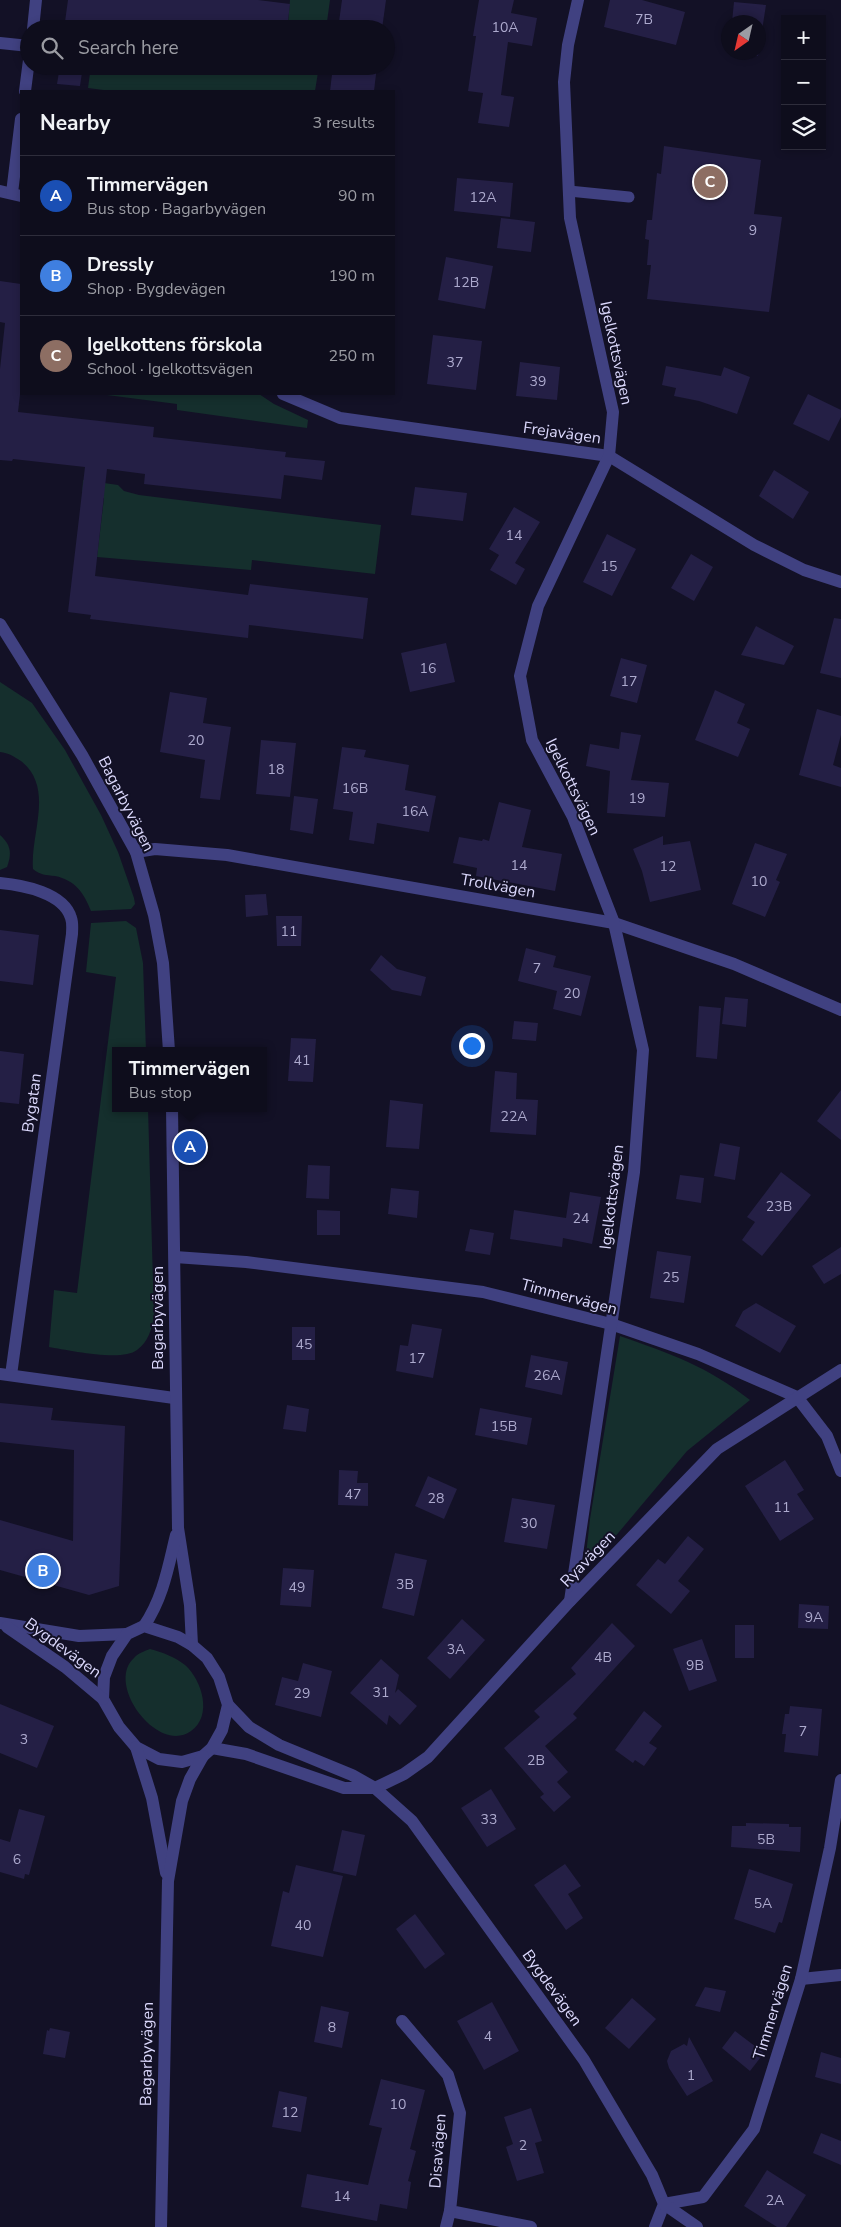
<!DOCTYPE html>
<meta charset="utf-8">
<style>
body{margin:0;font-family:"Nunito Sans",sans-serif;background:#1c1b29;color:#f1f3f6}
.controls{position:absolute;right:15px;top:15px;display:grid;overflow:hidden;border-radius:0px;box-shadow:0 2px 8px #0003}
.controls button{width:45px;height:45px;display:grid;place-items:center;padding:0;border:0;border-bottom:1px solid #2e2d3b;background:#0e0d1c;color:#f1f3f6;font:25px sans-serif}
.compass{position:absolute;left:721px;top:15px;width:45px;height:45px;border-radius:50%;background:#0e0d1c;box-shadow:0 2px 8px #0003;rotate:214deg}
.you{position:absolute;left:471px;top:1045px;width:18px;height:18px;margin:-12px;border:4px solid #fff;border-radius:50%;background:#1a73e8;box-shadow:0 0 0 8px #1a73e833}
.badge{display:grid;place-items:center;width:32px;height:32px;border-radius:50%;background:#b45309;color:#fff;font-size:16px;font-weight:700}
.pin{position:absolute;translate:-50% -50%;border:2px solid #fff;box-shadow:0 1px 5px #0006}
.popup{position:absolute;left:112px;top:1047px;width:155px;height:65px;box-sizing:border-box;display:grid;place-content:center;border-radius:0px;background:#0e0d1c;filter:drop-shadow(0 1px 4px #0005);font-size:16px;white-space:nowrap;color:#9b9ca3}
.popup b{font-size:19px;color:#f1f3f6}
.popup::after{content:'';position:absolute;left:50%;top:100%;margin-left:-10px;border:10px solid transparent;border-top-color:#0e0d1c}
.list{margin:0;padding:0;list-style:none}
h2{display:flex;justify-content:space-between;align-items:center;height:65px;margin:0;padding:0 20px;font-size:21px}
h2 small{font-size:16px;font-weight:400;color:#9b9ca3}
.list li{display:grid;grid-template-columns:32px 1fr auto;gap:15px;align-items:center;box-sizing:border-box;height:80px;padding:0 20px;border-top:1px solid #2e2d3b}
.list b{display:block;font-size:19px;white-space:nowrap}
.list p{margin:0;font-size:16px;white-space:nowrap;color:#9b9ca3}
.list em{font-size:16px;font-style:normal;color:#9b9ca3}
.icon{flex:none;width:28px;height:28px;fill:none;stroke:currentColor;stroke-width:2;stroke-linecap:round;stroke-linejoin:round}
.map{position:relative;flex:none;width:841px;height:2227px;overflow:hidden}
.search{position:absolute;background:#0e0d1c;box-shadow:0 2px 8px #0003;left:20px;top:20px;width:375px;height:55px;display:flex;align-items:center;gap:12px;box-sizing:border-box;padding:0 18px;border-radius:28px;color:#9b9ca3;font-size:19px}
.panel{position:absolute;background:#0e0d1c;box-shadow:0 2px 8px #0003;left:20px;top:90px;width:375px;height:305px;border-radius:0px}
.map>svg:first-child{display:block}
.green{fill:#152f2d}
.building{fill:#241f45}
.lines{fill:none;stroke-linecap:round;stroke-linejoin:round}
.service{stroke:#404181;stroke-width:11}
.minor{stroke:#404181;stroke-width:12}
.tertiary{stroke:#404181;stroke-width:12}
.labels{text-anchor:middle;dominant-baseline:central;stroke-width:4;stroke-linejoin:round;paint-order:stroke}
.number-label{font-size:14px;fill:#adaace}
.street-label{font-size:16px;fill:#dbd8fc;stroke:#131126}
</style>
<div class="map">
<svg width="841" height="2227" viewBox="0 0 841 2227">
<rect width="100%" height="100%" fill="#131126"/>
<g class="green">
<path d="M290,0H330L326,29H313V24L288,23Z"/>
<path d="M95,66H243L289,71L292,66H319L315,91H111L88,88L90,73L95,74Z"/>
<path d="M99,394H259L274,404L308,420L307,428L177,410V404Z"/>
<path d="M83,480L118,485L124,491L139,495L381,525L375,574L252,560L251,570L97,557L104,498L82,495Z"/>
<path d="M0,682L32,703L65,750L101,815L118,852L134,898L135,904L131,909L91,911C84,893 75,880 55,876C46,875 40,875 33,869C30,834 55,788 21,761C13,756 9,753 0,752Z"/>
<path d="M0,835C11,845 12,853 7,867L0,870Z"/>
<path d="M126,921L136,928L143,963L146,1051H116V1108H148L154,1316C152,1329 148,1342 137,1350C122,1362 68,1350 49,1347L54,1290L77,1293L116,977L86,972L91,923Z"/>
<path d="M620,1336C671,1354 707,1366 750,1400L687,1451L598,1557L585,1564L590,1519Z"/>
<path d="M150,1649C162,1652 175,1657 185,1665C202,1680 213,1716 191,1731C158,1755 105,1684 134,1658C138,1653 145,1651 150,1649Z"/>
</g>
<g class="building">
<path d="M68,0H258L290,4L287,29H142L89,23L88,29H64Z"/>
<path d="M342,0H386L382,29H338Z"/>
<path d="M479,0H514L511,13L537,18L532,46L508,42L501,95L514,97L509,127L478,123L483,93L468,91L476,36H473Z"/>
<path d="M610,0H642L685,12L676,45L604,27Z"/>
<path d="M734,2L766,5L758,56L733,52H758V22H732Z"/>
<path d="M60,66H83L80,86L57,84Z"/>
<path d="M333,66H377L374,91H330Z"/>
<path d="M664,146L761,160L754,214L782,217L769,312L647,299L651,265H647L649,240L645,239L647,220H652L657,173L661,174Z"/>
<path d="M457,178L513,183L510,217L454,211Z"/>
<path d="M501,218L535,222L531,252L497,248Z"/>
<path d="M446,257L493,266L485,309L438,300Z"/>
<path d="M0,281L21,284V386L18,412L154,427L153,437L286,452L285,457L325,461L322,480L284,475L281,499L144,484L145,474L107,469L95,576L248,595L250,584L368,598L363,639L249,625L248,638L90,619L91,615L68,612L85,467L13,459L12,461L0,460V369L5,323L0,322Z"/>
<path d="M433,335L482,341L476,390L427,384Z"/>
<path d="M520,362L560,367L557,400L516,396Z"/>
<path d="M666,366L721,376L724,367L750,377L737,414L699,401L674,396L676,388L662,385Z"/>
<path d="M808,394L841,410V417L829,441L793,424Z"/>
<path d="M774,470L809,492L793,519L759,496Z"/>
<path d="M415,487L467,493L463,521L411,515Z"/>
<path d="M514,507L540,522L515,563L525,569L516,585L490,570L499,555L489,549Z"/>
<path d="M607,534L636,549L612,596L583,582Z"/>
<path d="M691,554L713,567L694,601L671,588Z"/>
<path d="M834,618L841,619V678L820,673Z"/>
<path d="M756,626L794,646L784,665L741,655Z"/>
<path d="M446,643L455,682L410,692L401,653Z"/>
<path d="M621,658L647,665L637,703L610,696Z"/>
<path d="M715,690L745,704L737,723L750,729L738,757L695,740Z"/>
<path d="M170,692L207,698L203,723L231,727L220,800L200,798L205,760L160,752Z"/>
<path d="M817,709L841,716V735L833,765L841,768V787L799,775Z"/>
<path d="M621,732L641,735L631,780L669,783L665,817L607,813L610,771L586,766L590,744L619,749Z"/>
<path d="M261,740L296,743L290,797L256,794Z"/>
<path d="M342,747L366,750L364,757L409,765L405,790L436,796L429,832L377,823L374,844L349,840L353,812L333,809Z"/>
<path d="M294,796L318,799L313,834L290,830Z"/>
<path d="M499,802L531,810L522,847L562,854L555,891L476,876L477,868L453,863L459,837L482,841L483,839L489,841Z"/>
<path d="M663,836V845L690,841L701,890L650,902L642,871L633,849Z"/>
<path d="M755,843L787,854L776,880L780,882L765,917L732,904Z"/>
<path d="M266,894L268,915L246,917L245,895Z"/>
<path d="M276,916H302L301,946H277Z"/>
<path d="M0,930L39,935L33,985L0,981Z"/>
<path d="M526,948L556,956L553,967L591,976L581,1016L553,1009L557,991L518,981Z"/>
<path d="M381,955L397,969L426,977L421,996L392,990L370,970Z"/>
<path d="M725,997L748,999L746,1027L722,1024Z"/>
<path d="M699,1006L721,1008L717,1059L696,1057Z"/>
<path d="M514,1021L538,1023L536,1041L512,1039Z"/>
<path d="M291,1038L316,1039L313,1082L288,1081Z"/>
<path d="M0,1051L24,1054L19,1104L0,1102Z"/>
<path d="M495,1071L517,1073L516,1099L538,1100L536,1135L490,1132Z"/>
<path d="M841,1090V1140L817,1121Z"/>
<path d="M390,1100L423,1104L419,1149L386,1147Z"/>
<path d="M720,1143L740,1147L735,1180L714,1176Z"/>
<path d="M308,1165L330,1166L329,1199L306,1198Z"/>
<path d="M781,1172L811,1195L762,1256L742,1240L755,1222L747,1217Z"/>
<path d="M680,1175L704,1178L701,1203L676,1199Z"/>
<path d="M391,1188L419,1191L417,1218L388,1214Z"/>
<path d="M570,1192L601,1197L592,1244L563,1238L562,1247L510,1239L514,1210L566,1218Z"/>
<path d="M317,1210L340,1211V1235H317Z"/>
<path d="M470,1229L494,1233L490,1255L465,1251Z"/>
<path d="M841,1247V1274L824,1284L812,1266Z"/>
<path d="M657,1251L691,1256L684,1303L650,1298Z"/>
<path d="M756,1303L796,1326L780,1353L735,1326L743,1311Z"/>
<path d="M412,1324L442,1329L433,1378L396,1371L400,1345L408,1346Z"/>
<rect x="292" y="1327" width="23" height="33"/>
<path d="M531,1355L568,1362L562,1395L525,1387Z"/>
<path d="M0,1403L53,1408L51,1420L125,1426L119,1586L89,1595L0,1570V1520L73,1541L74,1450L0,1442Z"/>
<path d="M287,1405L309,1409L306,1432L283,1429Z"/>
<path d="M480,1408L532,1418L527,1445L475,1435Z"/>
<path d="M785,1460L804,1490L797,1494L814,1519L780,1541L745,1486Z"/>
<path d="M339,1470L358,1471L357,1483H368V1506L338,1505Z"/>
<path d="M428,1476L457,1489L444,1519L415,1506Z"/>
<path d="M512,1498L555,1505L547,1549L504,1542Z"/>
<path d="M688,1536L704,1549L678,1581L690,1591L671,1614L636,1585L658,1559L665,1564Z"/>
<path d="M395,1553L427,1560L414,1616L382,1608Z"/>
<path d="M283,1568L314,1570L311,1607L280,1605Z"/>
<path d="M799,1604L829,1606L828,1629L798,1628Z"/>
<path d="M462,1619L485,1640L450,1679L427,1658Z"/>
<path d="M612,1623L635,1646L573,1714L577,1718L545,1746L568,1772L557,1782L571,1797L554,1812L540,1797L544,1794L504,1748L540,1717L534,1711L576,1674L571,1668Z"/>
<rect x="735" y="1625" width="19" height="33"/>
<path d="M702,1639L717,1681L689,1691L673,1649Z"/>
<path d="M381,1659L399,1675L395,1693L398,1689L417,1706L400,1725L389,1715L387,1725L350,1693Z"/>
<path d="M303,1663L332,1671L321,1717L275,1705L282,1677L298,1681Z"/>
<path d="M0,1704L54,1726L37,1768L0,1753Z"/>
<path d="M790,1706L822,1709L818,1756L784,1752L786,1734H782L785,1714H789Z"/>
<path d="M644,1711L662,1726L649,1743L657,1748L644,1766L635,1760L633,1763L615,1750Z"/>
<path d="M491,1789L516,1829L487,1847L461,1808Z"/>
<path d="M19,1809L45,1816L29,1875L25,1874L24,1879L0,1872V1839L10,1842Z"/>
<path d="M746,1823L789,1824V1827H801L800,1852L731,1847L732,1826H746Z"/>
<path d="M342,1830L365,1835L356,1876L333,1871Z"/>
<path d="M565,1864L581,1886L568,1894L583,1918L566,1930L534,1885Z"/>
<path d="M296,1865L343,1876L323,1957L271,1946L283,1891L289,1893Z"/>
<path d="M749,1869L793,1884L782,1923L779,1922L775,1933L734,1919Z"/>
<path d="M415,1914L445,1954L425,1969L396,1929Z"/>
<path d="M705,1987L726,1991L720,2012L695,2006Z"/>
<path d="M632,1998L656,2019L629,2049L605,2028Z"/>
<path d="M492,2002L519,2051L484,2070L457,2021Z"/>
<path d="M321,2006L349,2012L342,2048L314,2042Z"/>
<path d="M50,2028L70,2032L65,2058L43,2054L47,2030L49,2031Z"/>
<path d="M735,2031L764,2053L750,2071L722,2048Z"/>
<path d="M689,2037L713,2081L687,2096L669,2068L667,2061L671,2051L684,2044L687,2046Z"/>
<path d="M821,2052L841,2058V2084L815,2077Z"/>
<path d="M381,2079L425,2090L410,2149L416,2151L408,2181L411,2182L407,2209L380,2204L377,2221L301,2207L307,2174L368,2185L382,2128L369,2125Z"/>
<path d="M279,2091L307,2097L301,2132L272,2127Z"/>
<path d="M531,2108L542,2141L535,2143L544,2173L517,2181L506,2147L513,2144L504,2117Z"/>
<path d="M821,2133L841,2141V2165L813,2153Z"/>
<path d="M767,2170L806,2195L786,2227H777L744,2206Z"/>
</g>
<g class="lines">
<path class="service" d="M569,191L629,197"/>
<g class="minor">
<path d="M33,29L36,0"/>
<path d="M0,43L29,46"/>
<path d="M25,91L29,60"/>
<path d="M0,191L21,196"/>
<path d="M12,193L21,119"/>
<path d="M283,394L340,418L609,456L754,545L804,570L841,582"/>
<path d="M136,852L155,849L227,855L614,923L734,964L841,1010"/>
<path d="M0,883C23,885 64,893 71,918C73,923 72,930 72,934L11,1375"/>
<path d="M175,1257L246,1262L483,1292L611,1324L698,1354L797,1397L827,1436L841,1471"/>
<path d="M0,1374L174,1398"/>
<path d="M570,1601L634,1172L643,1050L614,923L573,817L532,740L520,676L538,606L609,456L613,412L570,218L564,82L568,45L578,0"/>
<path d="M228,1705L249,1727L279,1745L352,1775L375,1788L412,1821L584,2060L652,2175L664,2204L655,2227"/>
<path d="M212,1748L246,1754L344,1788H375L404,1774L428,1757L570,1601L717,1449L841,1370"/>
<path d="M801,1979L841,1975"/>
<path d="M402,2021L448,2075L460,2113L450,2211L531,2227"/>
<path d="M664,2204L703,2197L754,2129L801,1979L830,1848L841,1780"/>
<path d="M664,2204L697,2227"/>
<path d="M446,2227L450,2211"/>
</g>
<g class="tertiary">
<path d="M0,624L82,755L136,852L154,915L163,963L169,1051"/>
<path d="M172,1108L178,1528L190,1605L192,1645"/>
<path d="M0,1623L79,1636L127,1634"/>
<path d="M144,1626L178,1637L192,1645L207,1658L219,1677L228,1705L222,1730L212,1748L203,1756L182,1762L159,1759L136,1747L119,1727L103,1699L104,1677L112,1656L127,1634Z"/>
<path d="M144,1626C163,1598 168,1568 176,1535"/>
<path d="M7,1627L65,1667L103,1699"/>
<path d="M136,1747L152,1798L166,1873"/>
<path d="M161,2227L168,1881L182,1801L190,1779L203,1756"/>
</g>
</g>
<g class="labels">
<g class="number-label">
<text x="644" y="19">7B</text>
<text x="505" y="27">10A</text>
<text x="483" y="197">12A</text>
<text x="753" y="230">9</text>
<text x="466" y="282">12B</text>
<text x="455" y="362">37</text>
<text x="538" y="381">39</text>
<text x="514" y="535">14</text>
<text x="609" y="566">15</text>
<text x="428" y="668">16</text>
<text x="629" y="681">17</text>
<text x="196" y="740">20</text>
<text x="276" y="769">18</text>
<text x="355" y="788">16B</text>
<text x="637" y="798">19</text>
<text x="415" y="811">16A</text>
<text x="519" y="865">14</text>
<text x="668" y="866">12</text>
<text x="759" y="881">10</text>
<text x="289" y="931">11</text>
<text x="537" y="968">7</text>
<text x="572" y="993">20</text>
<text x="302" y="1060">41</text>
<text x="514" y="1116">22A</text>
<text x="779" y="1206">23B</text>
<text x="581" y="1218">24</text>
<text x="671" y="1277">25</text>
<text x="304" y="1344">45</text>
<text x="417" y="1358">17</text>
<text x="547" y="1375">26A</text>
<text x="504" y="1426">15B</text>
<text x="353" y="1494">47</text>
<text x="436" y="1498">28</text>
<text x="782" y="1507">11</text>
<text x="529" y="1523">30</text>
<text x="405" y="1584">3B</text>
<text x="297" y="1587">49</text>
<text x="814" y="1617">9A</text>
<text x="456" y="1649">3A</text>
<text x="603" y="1657">4B</text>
<text x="695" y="1665">9B</text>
<text x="381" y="1692">31</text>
<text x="302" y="1693">29</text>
<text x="803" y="1731">7</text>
<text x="24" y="1739">3</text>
<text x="536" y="1760">2B</text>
<text x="489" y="1819">33</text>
<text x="766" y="1839">5B</text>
<text x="17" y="1859">6</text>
<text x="763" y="1903">5A</text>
<text x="303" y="1925">40</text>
<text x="332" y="2027">8</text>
<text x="488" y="2036">4</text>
<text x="691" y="2075">1</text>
<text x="398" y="2104">10</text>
<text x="290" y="2112">12</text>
<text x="523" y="2145">2</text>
<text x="342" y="2196">14</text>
<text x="775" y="2200">2A</text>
</g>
<g class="street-label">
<text transform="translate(616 353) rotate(78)">Igelkottsvägen</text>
<text transform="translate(562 433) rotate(8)">Frejavägen</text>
<text transform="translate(573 787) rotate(64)">Igelkottsvägen</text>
<text transform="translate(126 804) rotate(63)">Bagarbyvägen</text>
<text transform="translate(498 886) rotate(10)">Trollvägen</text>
<text transform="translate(32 1103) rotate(-82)">Bygatan</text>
<text transform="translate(612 1197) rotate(-83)">Igelkottsvägen</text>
<text transform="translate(569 1297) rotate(15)">Timmervägen</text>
<text transform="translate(158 1318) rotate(-90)">Bagarbyvägen</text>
<text transform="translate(588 1559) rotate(-46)">Ryavägen</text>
<text transform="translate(63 1648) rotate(36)">Bygdevägen</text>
<text transform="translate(552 1988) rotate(54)">Bygdevägen</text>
<text transform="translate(773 2012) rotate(-73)">Timmervägen</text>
<text transform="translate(147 2054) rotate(-89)">Bagarbyvägen</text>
<text transform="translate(438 2151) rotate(-86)">Disavägen</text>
</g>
</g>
</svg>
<div class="controls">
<button>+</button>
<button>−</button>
<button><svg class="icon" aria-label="layers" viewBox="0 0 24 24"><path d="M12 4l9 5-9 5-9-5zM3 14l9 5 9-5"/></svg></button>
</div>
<svg class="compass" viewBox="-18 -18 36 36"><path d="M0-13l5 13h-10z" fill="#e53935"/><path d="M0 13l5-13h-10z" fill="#9b9ca3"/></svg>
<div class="you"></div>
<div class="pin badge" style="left:190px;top:1147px;background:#1a4fb4">A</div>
<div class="popup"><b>Timmervägen</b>Bus stop</div>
<div class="pin badge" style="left:43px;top:1571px;background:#3f7fe0">B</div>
<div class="pin badge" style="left:710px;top:182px;background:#8d6e63">C</div>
<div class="search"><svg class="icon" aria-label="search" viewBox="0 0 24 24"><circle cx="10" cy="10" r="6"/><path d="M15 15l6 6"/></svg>Search here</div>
<section class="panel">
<h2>Nearby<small>3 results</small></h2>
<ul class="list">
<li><span class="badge" style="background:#1a4fb4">A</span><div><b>Timmervägen</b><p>Bus stop · Bagarbyvägen</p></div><em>90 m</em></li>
<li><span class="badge" style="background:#3f7fe0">B</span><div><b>Dressly</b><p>Shop · Bygdevägen</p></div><em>190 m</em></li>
<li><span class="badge" style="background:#8d6e63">C</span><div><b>Igelkottens förskola</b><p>School · Igelkottsvägen</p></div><em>250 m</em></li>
</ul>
</section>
</div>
